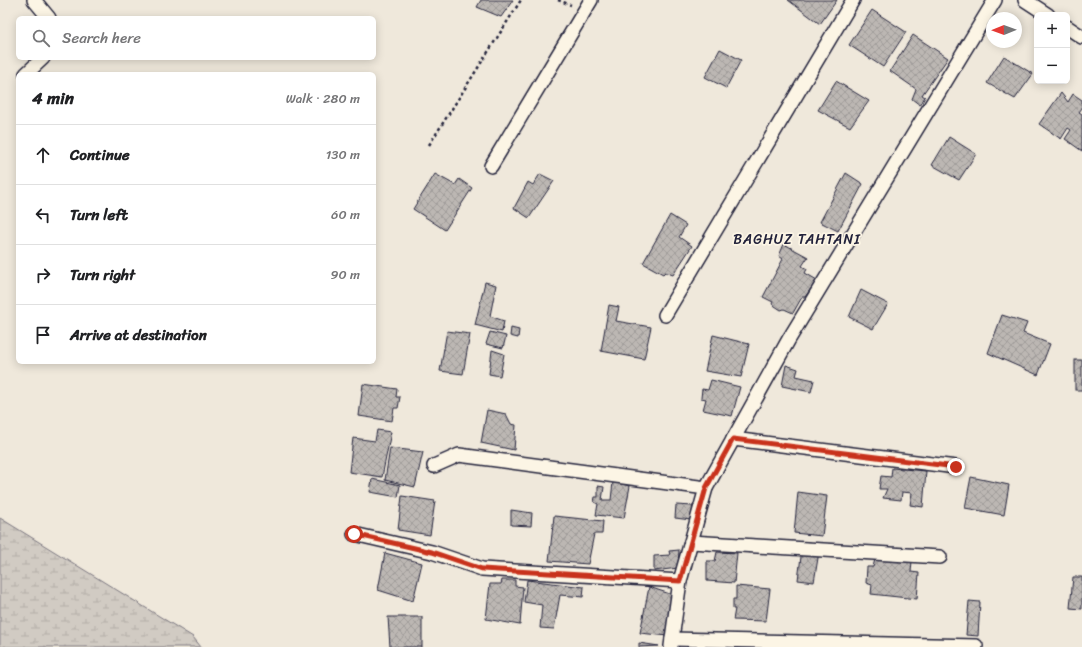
<!DOCTYPE html>
<meta charset="utf-8">
<style>
body{margin:0;font-family:Sriracha,sans-serif;background:#f6f6f6;color:#202124}
.controls{position:absolute;right:12px;top:12px;display:grid;overflow:hidden;border-radius:6px;box-shadow:0 2px 10px #0003}
.controls button{width:36px;height:36px;display:grid;place-items:center;padding:0;border:0;border-bottom:1px solid #e0e0e0;background:#fff;color:#202124;font:20px sans-serif}
.compass{position:absolute;left:986px;top:12px;width:36px;height:36px;border-radius:50%;background:#fff;box-shadow:0 2px 10px #0003;rotate:269deg}
.stop{position:absolute;width:12px;height:12px;margin:-9px;border:3px solid #c8321e;border-radius:50%;background:#fff}
.stop.end{background:#c8321e;border-color:#fff;box-shadow:0 1px 4px #0008}
.list{margin:0;padding:0;list-style:none}
h2{display:flex;justify-content:space-between;align-items:center;height:52px;margin:0;padding:0 16px;font-size:17px}
h2 small{font-size:13px;font-weight:400;color:#757577}
.list li{display:grid;grid-template-columns:26px 1fr auto;gap:12px;align-items:center;box-sizing:border-box;height:60px;padding:0 16px;border-top:1px solid #e0e0e0}
.list b{display:block;font-size:15px;white-space:nowrap}
.list em{font-size:13px;font-style:normal;color:#757577}
.icon{flex:none;width:22px;height:22px;fill:none;stroke:currentColor;stroke-width:2;stroke-linecap:round;stroke-linejoin:round}
.map{position:relative;flex:none;width:1082px;height:647px;overflow:hidden}
.search{position:absolute;background:#fff;box-shadow:0 2px 10px #0003;left:16px;top:16px;width:360px;height:44px;display:flex;align-items:center;gap:10px;box-sizing:border-box;padding:0 14px;border-radius:6px;color:#757577;font-size:15px}
.panel{position:absolute;background:#fff;box-shadow:0 2px 10px #0003;left:16px;top:72px;width:360px;height:292px;border-radius:6px}
.map>svg:first-child{display:block}
.wetland{fill:url(#wetland-marsh);stroke:#7a767f}
.building{fill:url(#building-cross-hatch);stroke:#22223b}
.lines{fill:none;stroke-linecap:round;stroke-linejoin:round}
.street-casing{stroke:#22223b;stroke-width:16}
.path{stroke:#22223b;stroke-width:2.5;stroke-dasharray:3 3;stroke-linecap:butt}
.street{stroke:#fcf5e5;stroke-width:13}
.route{stroke:#c8321e;stroke-width:5}
.labels{text-anchor:middle;dominant-baseline:central;stroke-width:3.5;stroke-linejoin:round;paint-order:stroke}
.quarter-label{font-size:14px;letter-spacing:1px;fill:#22223b;stroke:#fcf5e5}
</style>
<div class="map">
<svg width="1082" height="647" viewBox="0 0 1082 647">
<defs>
<pattern id="wetland-marsh" width="20" height="14" patternUnits="userSpaceOnUse"><rect width="20" height="14" fill="#d1cbc3"/><path d="M1 5h8M5 5V1M11 12h8M15 12V8" fill="none" stroke="#b3aea8"/></pattern>
<pattern id="building-cross-hatch" width="8" height="8" patternUnits="userSpaceOnUse"><rect width="8" height="8" fill="#bcb7b3"/><path d="M0 0l8 8M0 8l8-8" fill="none" stroke="#a19d9b"/></pattern>
</defs>
<rect width="100%" height="100%" fill="#efe8db"/>
<filter id="ink" filterUnits="userSpaceOnUse"><feTurbulence type="fractalNoise" baseFrequency=".025" numOctaves="2"/><feDisplacementMap in="SourceGraphic" scale="8" xChannelSelector="R" yChannelSelector="G"/><feConvolveMatrix kernelMatrix="1 2 1 2 8 2 1 2 1" color-interpolation-filters="sRGB"/></filter>
<g filter="url(#ink)">
<path class="wetland" d="M0,518L193,637L201,647H0Z"/>
<g class="building">
<path d="M481,0H513L501,17L477,7Z"/>
<path d="M788,0H837L820,24Z"/>
<path d="M872,10L906,32L883,67L849,45Z"/>
<path d="M913,35L948,58L922,95L925,97L920,105L912,99L916,89L890,71Z"/>
<path d="M720,49L741,60L726,88L705,77Z"/>
<path d="M1004,56L1033,74L1015,99L987,83Z"/>
<path d="M836,81L869,101L850,127L818,110Z"/>
<path d="M1061,93L1068,102L1073,94L1082,100V108L1079,112L1082,114V151L1065,139L1071,130L1068,128L1061,139L1039,124Z"/>
<path d="M949,137L976,154L959,180L932,165Z"/>
<path d="M846,173L863,184L838,231L820,222Z"/>
<path d="M435,174L455,185L459,179L472,188L445,230L413,209Z"/>
<path d="M540,174L554,181L529,218L514,208L528,182L533,185Z"/>
<path d="M670,215L686,225L679,237L692,246L673,275L665,272L663,274L643,263Z"/>
<path d="M784,244L808,257L802,266L807,269L805,273L817,280L805,297H802L793,313L784,309L781,310L772,304L773,302L763,297L783,259L779,256Z"/>
<path d="M485,282L496,285L490,316L504,321L502,332L475,325Z"/>
<path d="M861,290L888,304L873,329L849,317Z"/>
<path d="M609,305L619,307L616,321L651,327L644,359L601,351Z"/>
<path d="M1002,315L1027,323L1023,333L1050,344L1038,375L988,353Z"/>
<path d="M511,328L519,330L518,338L510,336Z"/>
<path d="M447,331L470,334L463,374L440,371Z"/>
<path d="M490,332L506,336L503,348L486,344Z"/>
<path d="M713,335L749,344L741,377L705,371Z"/>
<path d="M492,350L504,354L500,376L489,374Z"/>
<rect x="1075" y="360" width="7" height="30"/>
<path d="M786,365L798,369L796,376L814,380L811,392L782,386Z"/>
<path d="M711,380L740,387L732,416L703,410L706,399L701,398L702,389L708,390Z"/>
<path d="M363,384L397,389L396,397H400L398,408H394L392,421L359,416Z"/>
<path d="M487,410L506,414L511,424L516,425L514,450L481,443Z"/>
<path d="M377,430L391,432L382,477L349,472L353,438L375,441Z"/>
<path d="M390,448L423,452L415,487L385,480Z"/>
<path d="M892,468L926,471L923,507L910,505L912,493L902,492L901,500L883,498L887,489H879L881,476L891,477Z"/>
<path d="M971,477L1009,485L1004,515L965,508Z"/>
<path d="M372,479L400,485L398,497L370,492Z"/>
<path d="M613,482L630,486L624,518L596,515L598,504L594,502L595,497H598V486L604,487L602,500H611Z"/>
<path d="M798,492L827,496L822,536L794,533Z"/>
<path d="M402,496L435,501L430,535L398,530Z"/>
<path d="M676,505L693,506L691,520L675,518Z"/>
<path d="M511,510L532,513L531,526L511,525Z"/>
<path d="M554,516L603,521L602,534H594L588,564L549,561Z"/>
<path d="M802,549L819,552L814,582L798,580Z"/>
<path d="M679,550L678,568L654,571V556L670,555L669,551Z"/>
<path d="M717,552L737,553L734,583L707,581V561H715Z"/>
<path d="M385,553L422,563L413,601L378,590Z"/>
<path d="M875,559L912,561L911,572L919,573L917,599L871,594L872,585L866,583L867,567H873Z"/>
<path d="M1073,577H1082V609L1070,608Z"/>
<path d="M502,580H515V586L523,587L520,625L486,619L490,584H501Z"/>
<path d="M527,580L584,587L583,597L560,595L554,629L540,628L542,605L524,602Z"/>
<path d="M736,586L770,589L766,621L733,620L735,609H733V599H736Z"/>
<path d="M649,587L673,595L668,636L640,633Z"/>
<path d="M969,601L980,602L978,636L966,635Z"/>
<path d="M388,617H422V647H390Z"/>
<path d="M639,643L659,646L639,647Z"/>
</g>
<g class="lines">
<g class="street-casing">
<g id="street">
<path d="M34,0L49,18"/>
<path d="M1025,0L1048,15"/>
<path d="M1067,27L1082,37"/>
<path d="M26,74L43,58"/>
<path d="M491,166L591,0"/>
<path d="M665,315L853,0"/>
<path d="M733,439L956,467"/>
<path d="M434,466L459,455L706,488"/>
<path d="M354,534L432,552L482,569L680,581L706,488L789,339L995,0"/>
<path d="M691,542L940,557"/>
<path d="M672,639L976,646"/>
<path d="M671,646L680,581"/>
</g>
</g>
<g class="path">
<path d="M558,0L571,5"/>
<path d="M429,145L521,0"/>
</g>
<use href="#street" class="street"/>
</g>
</g>
<g class="lines" filter="url(#ink)">
<path class="route" d="M354,534L432,552L482,569L680,581L706,488L733,439L956,467"/>
</g>
<g class="labels">
<g class="quarter-label">
<text x="797" y="239">BAGHUZ TAHTANI</text>
</g>
</g>
</svg>
<div class="controls">
<button>+</button>
<button>−</button>
</div>
<svg class="compass" viewBox="-18 -18 36 36"><path d="M0-13l5 13h-10z" fill="#e53935"/><path d="M0 13l5-13h-10z" fill="#757577"/></svg>
<div class="stop" style="left:354px;top:534px"></div>
<div class="stop end" style="left:956px;top:467px"></div>
<div class="search"><svg class="icon" aria-label="search" viewBox="0 0 24 24"><circle cx="10" cy="10" r="6"/><path d="M15 15l6 6"/></svg>Search here</div>
<section class="panel">
<h2>4 min<small>Walk · 280 m</small></h2>
<ul class="list">
<li><svg class="icon" aria-label="ahead" viewBox="0 0 24 24"><path d="M12 20V5M6 11l6-6 6 6"/></svg><div><b>Continue</b></div><em>130 m</em></li>
<li><svg class="icon" aria-label="left" viewBox="0 0 24 24"><path d="M17 20v-9H6M10 6l-5 5 5 5"/></svg><div><b>Turn left</b></div><em>60 m</em></li>
<li><svg class="icon" aria-label="right" viewBox="0 0 24 24"><path d="M7 20v-9h11M14 6l5 5-5 5"/></svg><div><b>Turn right</b></div><em>90 m</em></li>
<li><svg class="icon" aria-label="arrive" viewBox="0 0 24 24"><path d="M6 21V4h12l-3 4 3 4H6"/></svg><div><b>Arrive at destination</b></div></li>
</ul>
</section>
</div>
